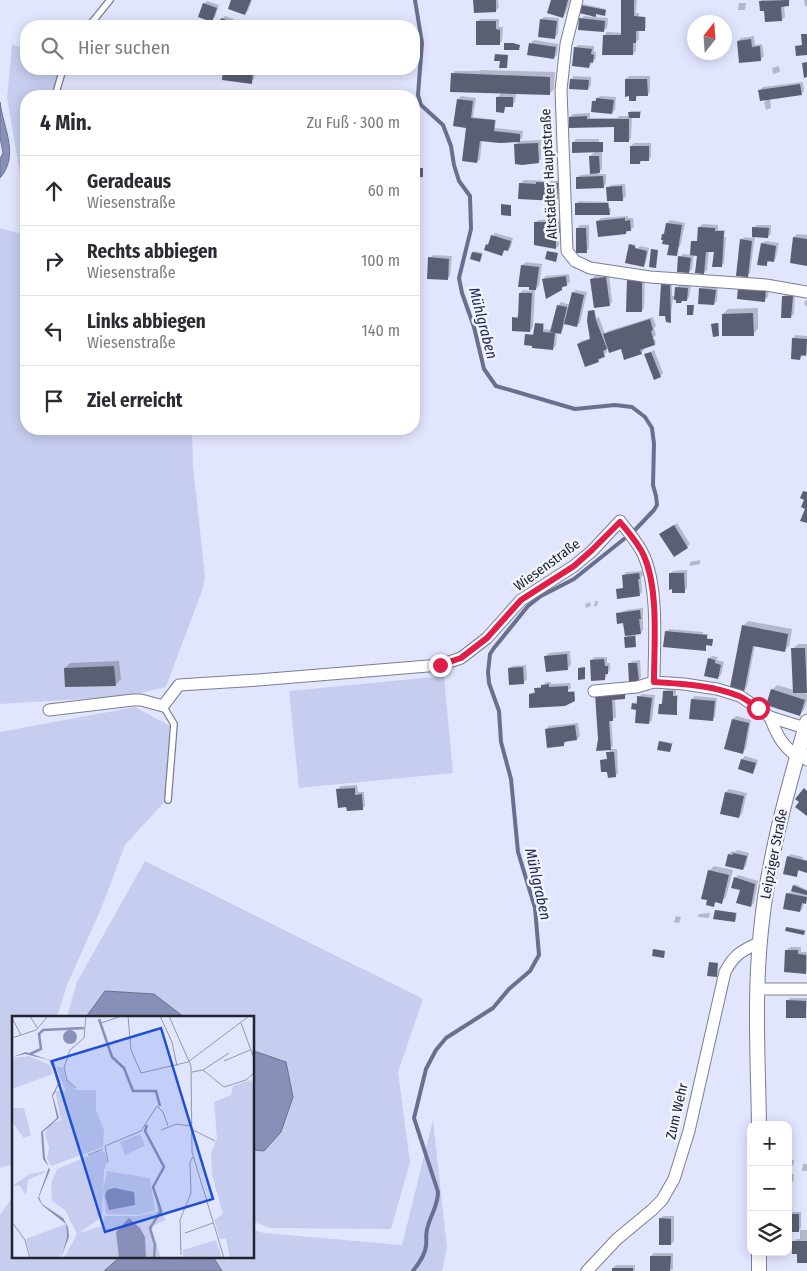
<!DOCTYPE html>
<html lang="de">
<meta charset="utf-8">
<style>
body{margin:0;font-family:"Fira Sans Condensed",sans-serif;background:#f7f7f7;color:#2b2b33}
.controls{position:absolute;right:15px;bottom:15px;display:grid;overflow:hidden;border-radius:10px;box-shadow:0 2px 12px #0003}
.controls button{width:45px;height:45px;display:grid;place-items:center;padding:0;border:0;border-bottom:1px solid #e1e1e2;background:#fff;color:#2b2b33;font:25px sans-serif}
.compass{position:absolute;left:687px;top:15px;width:45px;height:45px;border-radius:50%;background:#fff;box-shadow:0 2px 12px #0003;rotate:17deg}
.stop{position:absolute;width:15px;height:15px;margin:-11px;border:4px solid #e11d48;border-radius:50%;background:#fff}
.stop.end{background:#e11d48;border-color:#fff;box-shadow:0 1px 5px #0008}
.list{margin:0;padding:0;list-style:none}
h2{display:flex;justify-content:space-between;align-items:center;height:65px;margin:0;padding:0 20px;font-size:21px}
h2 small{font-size:16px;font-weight:400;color:#7c7c81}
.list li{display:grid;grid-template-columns:32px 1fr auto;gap:15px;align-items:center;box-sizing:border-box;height:70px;padding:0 20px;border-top:1px solid #e1e1e2}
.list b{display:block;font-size:19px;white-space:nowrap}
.list p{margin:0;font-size:16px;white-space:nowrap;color:#7c7c81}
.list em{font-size:16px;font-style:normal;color:#7c7c81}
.icon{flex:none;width:28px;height:28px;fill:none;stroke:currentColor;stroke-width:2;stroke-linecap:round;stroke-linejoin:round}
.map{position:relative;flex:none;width:807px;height:1271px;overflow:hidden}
.search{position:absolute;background:#fff;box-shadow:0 2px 12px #0003;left:20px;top:20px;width:400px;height:55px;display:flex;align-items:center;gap:12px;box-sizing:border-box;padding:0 18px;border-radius:20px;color:#7c7c81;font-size:19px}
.panel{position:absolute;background:#fff;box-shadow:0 2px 12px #0003;left:20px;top:90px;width:400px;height:345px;border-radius:20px}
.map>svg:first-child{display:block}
.green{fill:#c6cdef}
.water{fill:#8890b9;stroke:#69708f}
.shadow{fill:#0003}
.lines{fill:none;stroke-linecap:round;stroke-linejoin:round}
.stream{stroke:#69708f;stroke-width:4}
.building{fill:#5b5f73}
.service-casing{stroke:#7a7e93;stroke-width:8}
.minor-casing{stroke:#7a7e93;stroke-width:13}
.tertiary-casing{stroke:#7a7e93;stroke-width:16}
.service{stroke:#fff;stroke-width:5.5}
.minor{stroke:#fff;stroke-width:11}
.tertiary{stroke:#fff;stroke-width:14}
.route{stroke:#e11d48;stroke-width:6}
.labels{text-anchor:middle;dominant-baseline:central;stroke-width:5;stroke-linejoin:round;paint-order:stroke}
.street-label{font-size:14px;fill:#22242c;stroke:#f2f4fe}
.water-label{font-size:15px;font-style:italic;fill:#212558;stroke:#f2f4fe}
.inset-river{fill:none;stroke:#8890b9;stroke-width:2.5}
.inset-road{fill:none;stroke:#9598aa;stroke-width:1}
.view{fill:#1d4ed8;fill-opacity:0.15;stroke:#1d4ed8;stroke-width:2.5}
.inset-edge{fill:none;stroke:#22242c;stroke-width:2.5}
</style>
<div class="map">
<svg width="807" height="1271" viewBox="0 0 807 1271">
<rect width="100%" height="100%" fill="#e1e6fe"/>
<g class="green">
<path d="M12,44L26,50V69H61L52,96H26V208L7,98Z"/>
<path d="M0,228L26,235V429H192L193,466L205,577L203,588L166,687L129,696L0,704Z"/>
<path d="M444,676L453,773L299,788L289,691Z"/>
<path d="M135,707L170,726L166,800L125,845L101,909L67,985L57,1017H14V1160L13,1164L0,1168V732Z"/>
<path d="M145,861L423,999L398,1072L410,1162L391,1229L270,1228L254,1222V1017H67L77,982Z"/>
<path d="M433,1120L447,1248L442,1271H0V1215L14,1195V1257H254V1230L264,1233L402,1245Z"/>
</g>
<g class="water">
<path d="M0,102C3,128 20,155 0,178V159L3,153L0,137Z"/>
<path d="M105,991L154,994L184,1017H86Z"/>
<path d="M254,1051L286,1062L293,1097L281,1132L264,1151L254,1150Z"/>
<path d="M120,1257H213L222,1271H104Z"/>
</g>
<g class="shadow">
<path d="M232,0H252L248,11L245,14Z"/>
<path d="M474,0H498L499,7L496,11Z"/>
<path d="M552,0H570L566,13L563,17Z"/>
<path d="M622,0H637L636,13H639V17H646V28L639,29V39L636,42V51L633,54L604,36L607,32L622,33Z"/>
<path d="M762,0H789V5H784L785,17L782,20L765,9L760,2Z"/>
<path d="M804,0H807V6H805Z"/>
<path d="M207,1L219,5L215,17L212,20L204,4Z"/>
<path d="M739,3H746L745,10H738Z"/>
<path d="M583,4L606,9L605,13H597L594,17L608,18L607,28L603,31L580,19L584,16L592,17V15L582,6Z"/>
<path d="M225,16L234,19L233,22L246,26H220L222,19Z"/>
<path d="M544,17L559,18L558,34L555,37L541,20Z"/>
<path d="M480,19H499V27H503L502,41L499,44L477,22Z"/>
<path d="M754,36L755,45L762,44L764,56L761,59L738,41L741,38Z"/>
<path d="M534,40L558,44L557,55L554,58L531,43Z"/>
<path d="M578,45L594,46V52H596V58L589,67L575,48Z"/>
<path d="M779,66L780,72L773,74L772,68Z"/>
<path d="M224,69H255L254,79L251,82L223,79Z"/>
<path d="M480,70L555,72L554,89L549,94L516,93L515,102L512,106L505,105L504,111L498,97L502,92L452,74L455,71H479Z"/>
<path d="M574,76L591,77V85L588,89L571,79Z"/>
<path d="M629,76H650V92L647,95H638L635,100L626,79Z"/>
<path d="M803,82L804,91L801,94L770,98L771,108L766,110L764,102L768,99L760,90L763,87Z"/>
<path d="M461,96L476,98L473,117L496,120L495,128L523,131L522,138L519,141L541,140V159L538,162L516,144L519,141L482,140L480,159L477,162L467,127L458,100Z"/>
<path d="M600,96L616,97L615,110L612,113L593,102Z"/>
<path d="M631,111H641V115L632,117L631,138L628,141L616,126L570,117L573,114L590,113V118H617L619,116H630Z"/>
<path d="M576,139H599V143H603V150L602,152V169L597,174H606V184L603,187L577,178L580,175L591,174L590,156L596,151L573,143Z"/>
<path d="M634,143H651V157L648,160H642L640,163L631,146Z"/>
<path d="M524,180L561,181L560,197L557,200L521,183Z"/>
<path d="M625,184L626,196L623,199L609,200V208H611L610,213L576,204L579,201L609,202L608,188L611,185Z"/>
<path d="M628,216V218H633L634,227L626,233L598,221L601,218Z"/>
<path d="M562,219V229L559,232V245L556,248L535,223L538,220Z"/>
<path d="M670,220L685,223L681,243L676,255L663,234L666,232L667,223Z"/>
<path d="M703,224L718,225V230H725L724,237H726L724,263L721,266L715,251H709L707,270L704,273L698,254H694L692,269L689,272L680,257L683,254L692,255L693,242L698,241L699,227Z"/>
<path d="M580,225H589V248L586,251L577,228Z"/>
<path d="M757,225H771V234L768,237L755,236L750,273L747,276L741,240L745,237L753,238V228Z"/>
<path d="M495,233L513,238L511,247L508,250L506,249L502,254L487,245Z"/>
<path d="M797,234L807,235V265L794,237Z"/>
<path d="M765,241L779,243L776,258L773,261L770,260L766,265L762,244Z"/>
<path d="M631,244L636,245L635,251L640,246L649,248L646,262L643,266L630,245Z"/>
<path d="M474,251L483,253L480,260L473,252Z"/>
<path d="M433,255L452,256L450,276L447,279L430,258Z"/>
<path d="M526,262L542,264L539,286L535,289L533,327L530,331L514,318L519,315L520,293L523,290L531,291V286L522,265Z"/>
<path d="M569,274L570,282L567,285L563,286L562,289L543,279L546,276Z"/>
<path d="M609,274L612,302L609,305L591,279L595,276Z"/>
<path d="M645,277L644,308L641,311L628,280Z"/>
<path d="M666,282H672V296H676L677,287L680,284L691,285L689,297L686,300L673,299L670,321L662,285Z"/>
<path d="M704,286L718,287L717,301L714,304L701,289Z"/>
<path d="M769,287L768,297L764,300L738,298Z"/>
<path d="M576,290L587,292L580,323L576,326L565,323L563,329L560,333L557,332L556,345L553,349L526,335L534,334L537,323H544V329L552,330L558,306L561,302L570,305L573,293Z"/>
<path d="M787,293L795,294L794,314L791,317L784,296Z"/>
<path d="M806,300H807V307L804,304Z"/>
<path d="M758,308V329L753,334L723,314L728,309Z"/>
<path d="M595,310L596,318L599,317L605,334L608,331L653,317L656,326L654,328L656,335L651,340L655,339L656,343L644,348V350L641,353L621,348L608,346L606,349L607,352L601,357L602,358L598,361L578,345L581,341L592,338L591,311Z"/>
<path d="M714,323H719V335L712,325Z"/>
<path d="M796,335L807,336V353L800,358L793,338Z"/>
<path d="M654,350L663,373L660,376L646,355Z"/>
<path d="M677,523L690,544L687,547L664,531Z"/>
<path d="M700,560V564L690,566V562Z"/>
<path d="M687,570V588L684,591L670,574L673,571Z"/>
<path d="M642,571L643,575L641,577L642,592L639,595L617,590L625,588L623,576L626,572Z"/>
<path d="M595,601H598L597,606H594Z"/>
<path d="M590,602L591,606L586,608L585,604Z"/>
<path d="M643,608V630L640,633H636V646L625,638L629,634L624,622L618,614L626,610Z"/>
<path d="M748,621L792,629L789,646L784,651L755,645L747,687L744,690L743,626Z"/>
<path d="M669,629L703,632V634H708L707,638L713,639V643L707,644L705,649L666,632Z"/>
<path d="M798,644H807V690L800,692L807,694V701L804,710L799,715L772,690L777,685L794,690L793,649Z"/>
<path d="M570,651L571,665L568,668L545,657L549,653Z"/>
<path d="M712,656L718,657L717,660L724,662L721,675L718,678L709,659Z"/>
<path d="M595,657H607V663H610V669L605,679L591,660Z"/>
<path d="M640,660L641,677L638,680L629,664L632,661Z"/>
<path d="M119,661L121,679L116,684L65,668L70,663Z"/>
<path d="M526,665L527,679L523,683L509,669L512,666Z"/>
<path d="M546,682H551V684L570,683L571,688L567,691H575V698L574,700L530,694L536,691L537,687H543Z"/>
<path d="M667,688L676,689V695H678L676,714L660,705L663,701L664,691Z"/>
<path d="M626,692L625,698H615L616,717L611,720L613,746L610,749L599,739L596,695Z"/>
<path d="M642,694L655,695L652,720L649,723L633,704L638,701L639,697Z"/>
<path d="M695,696L717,698L715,717L712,720L692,699Z"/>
<path d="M736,716L751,720L746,749L743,752L733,719Z"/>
<path d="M578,723L580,736L577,739L567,741L564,744L546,729L549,726Z"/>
<path d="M661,741L673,743L670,751L660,742Z"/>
<path d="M611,749H617L618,773L615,776L601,760L608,759V753Z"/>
<path d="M745,756L758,760L755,769L752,772L742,759Z"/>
<path d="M357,785L358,792H364L365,806L362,809L338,789L341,786Z"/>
<path d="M729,789L747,793L742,814L739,817L726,792Z"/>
<path d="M737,850L749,853L746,866L743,869L729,855L732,851L735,852Z"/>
<path d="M791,854L803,857L802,859L807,860V871L800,869L796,876L788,857Z"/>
<path d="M714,866L733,870L726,897L721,902L716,901L714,905L709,871Z"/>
<path d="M738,875L758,881L754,903L751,906L735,878Z"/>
<path d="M795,884L807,890V901L804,902L803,908L800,911L787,894L792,891Z"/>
<path d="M717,910L737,913L736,919L735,921L716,911Z"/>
<path d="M710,913L709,918L698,917L699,914Z"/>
<path d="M676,916L681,917L679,923L674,922Z"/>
<path d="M788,927L805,930V932L804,933L787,928Z"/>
<path d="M790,947H801V952H807V971L805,972L787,950Z"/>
<path d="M790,998H807L806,1017L787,1001Z"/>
<path d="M788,1152H790V1160H794V1163L788,1172Z"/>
<path d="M803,1164H807V1171H802Z"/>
<path d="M788,1174H794L793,1182H788Z"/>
<path d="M788,1212H801V1228L798,1231H788Z"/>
<path d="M663,1216H674V1241L671,1244L660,1219Z"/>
<path d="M800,1230H807V1261L799,1252L794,1242L797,1239H800Z"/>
<path d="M654,1253H673V1270L651,1271V1256Z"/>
<path d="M616,1265H635V1271H613V1268Z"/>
</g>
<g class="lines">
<g class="stream">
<path d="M415,0L422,43L418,95L421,105L443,125L451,146L454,165L459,181L470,196L471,229L459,278L462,293L474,327L484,369L496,386L517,392L575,409L615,405L632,407L645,417L652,428L654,444L653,485L656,496L657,505L654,510L635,530"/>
<path d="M413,1271C418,1264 425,1256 426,1246C427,1239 425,1233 428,1226C431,1214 438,1206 438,1192L414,1118L426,1069L436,1050L446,1038L493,1008L509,989L530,971L539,955L535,908L518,852L511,779L501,742L499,711L489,683L488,672L490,654L494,648L528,606L541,596L574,579L624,539"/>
</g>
</g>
<g class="building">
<path d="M231,0H251L245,15L228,9Z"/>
<path d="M473,0H496V12L474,13Z"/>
<path d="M551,0H568L563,18L547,13Z"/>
<path d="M621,0H634V16L645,17V31H636V43H633V55H602L603,35H621Z"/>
<path d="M789,0V6L781,7L782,21L765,22L764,11H760L759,1Z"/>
<path d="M203,3L217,8L212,22L198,17Z"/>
<path d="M580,5L606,10L605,16L596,14V17L579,13Z"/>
<path d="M221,18L232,22L230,26H218Z"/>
<path d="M579,18L605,21L604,32L578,30Z"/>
<path d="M540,19L557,21L555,39L538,37Z"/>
<path d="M476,21H496V29L500,30V45H476Z"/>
<path d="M801,34H807V55L796,56L795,46L802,45Z"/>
<path d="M751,39L752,47L760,46L761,61L739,63L737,41Z"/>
<path d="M504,43H513L520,45L519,50H504Z"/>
<path d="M529,43L556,47L554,59L527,55Z"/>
<path d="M574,47L592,49L591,54L594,55L593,63L590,62L589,68L572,66Z"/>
<path d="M495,54L508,55L507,68H499L500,61H494Z"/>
<path d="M807,62V77L804,78L802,63Z"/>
<path d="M223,69H253L252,84L222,80Z"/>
<path d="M451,73L550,77V95L450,92Z"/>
<path d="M570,79L589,80L588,90L569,89Z"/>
<path d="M625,79H647L648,96H636V101H629V96L625,97Z"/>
<path d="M800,84L802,95L760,101L758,90Z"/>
<path d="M496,97H513V107H505L504,113L496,112Z"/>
<path d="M596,98L614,100L612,114L591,112L592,101H596Z"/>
<path d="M457,99L473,101L471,118L495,120L494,131L520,134V142L500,143L480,141L477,163L462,161L466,128L453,126Z"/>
<path d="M628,112H640V118H629Z"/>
<path d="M587,116V119H629V142H614V127L569,128V117Z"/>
<path d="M572,142H603V152L572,153Z"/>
<path d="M538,143L539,163L522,165L515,164L514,144Z"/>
<path d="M630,146H649V161H640V164H630Z"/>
<path d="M589,156H599L600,173L590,174Z"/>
<path d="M415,168H423V177H416Z"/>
<path d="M603,176L604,188L576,189V177Z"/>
<path d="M536,182L558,183L557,201L518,199L519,183L536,184Z"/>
<path d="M622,186L623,201H607L606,187Z"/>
<path d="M575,203H608L610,215H575Z"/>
<path d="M501,204L511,205V216L501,215Z"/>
<path d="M625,218V221L630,220L631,231H626V234L598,237L596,221Z"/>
<path d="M534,222H559L560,233H556V249L534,245Z"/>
<path d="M666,223L682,225L677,256L667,255L669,245L662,244L663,240H661L662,234H664Z"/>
<path d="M698,227L715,228V231H724L722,267H712L714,252H706L704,274L695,273L697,256L690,255L691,241H697Z"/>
<path d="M752,227L769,228L768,238L752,237Z"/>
<path d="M576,228H586L587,253H576Z"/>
<path d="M491,235L511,241L508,251L504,250L502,256L484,250L486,244L488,245Z"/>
<path d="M793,237L807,239V266L790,263Z"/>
<path d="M740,239L752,241L748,277L736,276Z"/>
<path d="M761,243L776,246L774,262L767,261V266L757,265Z"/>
<path d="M629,244L635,246V248L647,251L644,267L625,263Z"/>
<path d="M651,249L658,250L656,268L649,267Z"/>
<path d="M547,251L558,253L556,262L545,259Z"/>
<path d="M472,252L482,254L480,262L470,259Z"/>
<path d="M678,256L691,258L689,273L677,272Z"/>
<path d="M428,257L449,259L448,280L427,279Z"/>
<path d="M521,265L539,267L536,290H529V287H518Z"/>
<path d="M566,276L567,286L562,287V290L546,299L542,279Z"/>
<path d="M606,277L610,306L594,308L590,279Z"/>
<path d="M627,279L642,280V312H626Z"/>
<path d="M661,284L670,285L671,323L666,322L665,316H659Z"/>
<path d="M675,287L688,288L687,301H682L681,303H676V300H674Z"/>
<path d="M738,287L766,289L765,302L737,299Z"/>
<path d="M699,288L716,290L714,305L698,304Z"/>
<path d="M572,292L584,295L577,327L564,324Z"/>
<path d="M519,293H532L530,332L512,331V317L518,318Z"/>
<path d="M782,296H793L791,318H781Z"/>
<path d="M557,305L567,307L561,334L550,332Z"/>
<path d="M687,305H694L693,315H687Z"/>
<path d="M594,310L596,320L607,349L603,351L605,357L598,359L599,362L585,367L577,344L590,339L587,321L588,311Z"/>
<path d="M753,313L754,336H722V314Z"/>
<path d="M650,319L653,330L651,331L655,345L640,350L642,354L624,360L621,349L609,353L603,334Z"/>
<path d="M535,323L543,324V332L555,333L553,350L532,348V346L524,345L525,334L533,335Z"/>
<path d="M718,323L719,336L713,337L711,324Z"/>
<path d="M792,338L807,339L806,356L801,355L800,360L791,359Z"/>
<path d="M651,352L661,377L654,380L644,354Z"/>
<path d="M803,491L807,492V523L800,521L805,509L801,507L804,500L800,498Z"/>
<path d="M674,525L688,548L674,557L659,534Z"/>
<path d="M639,573L640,579H638L640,596L617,599L616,589L623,588L622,575Z"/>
<path d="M669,573H684L685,593H672V589L669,590Z"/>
<path d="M640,610L641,619H639L641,634L625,636L623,623L617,624L616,613Z"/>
<path d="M742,625L788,634L785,652L753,646L744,692L730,687Z"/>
<path d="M665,631L707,635V639H713L712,646L706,645V651L663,647Z"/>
<path d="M635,636L636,647L625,648L624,637Z"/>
<path d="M791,648H805L807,693H793Z"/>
<path d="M567,654L568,670L546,672L544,656Z"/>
<path d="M708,658L715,660V663L721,665L718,679L704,676Z"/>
<path d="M604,659L605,666H608V674H605V680L591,681L590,660Z"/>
<path d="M628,663H637L639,681L629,682Z"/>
<path d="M114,666L116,686L65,687L64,668Z"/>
<path d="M523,667L524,684L509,685L508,668Z"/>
<path d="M585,667V679L578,680V668Z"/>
<path d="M549,684V687L568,686V692H574L575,701L565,706L529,708V694L535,693L534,688H541V685Z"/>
<path d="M771,689L805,700L800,716L766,705Z"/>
<path d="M663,691H673V696H677V715L658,714L659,704H662Z"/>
<path d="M625,692V699L612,700L613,721H609L611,750L596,751L598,739L595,694Z"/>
<path d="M637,696L652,698L649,724L635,723L636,710L631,709L632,703L637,704Z"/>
<path d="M691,699L715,701L713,721L689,719Z"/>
<path d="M732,719L749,723L743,754L724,749Z"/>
<path d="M575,725L577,740L564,742V746L547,748L545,729Z"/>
<path d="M659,741L672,744L670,752L657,750Z"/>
<path d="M606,752H614L616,777L608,778L607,772H601L600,760L607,759Z"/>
<path d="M741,759L756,763L753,774L738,769Z"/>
<path d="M355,788V795L362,794L363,810L347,811L346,807L338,808L336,789Z"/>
<path d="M804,788L807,791V816L795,807L799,802L795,799Z"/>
<path d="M725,792L744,796L739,818L720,814Z"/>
<path d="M733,853L747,856L743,870L725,866L728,854L733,855Z"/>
<path d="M787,856L807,861V873L798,870L797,877L783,874Z"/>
<path d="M708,870L729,875L722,904L715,902L714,907L706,905L707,900L701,899Z"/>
<path d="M734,877L755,884L751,907L736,903L740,890L731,888Z"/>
<path d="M793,885L807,891V895L791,891Z"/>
<path d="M786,893L807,897L806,904L802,903L800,912L783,909Z"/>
<path d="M715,910L736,913L735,922L713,919Z"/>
<path d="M786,927L805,931L804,935L785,931Z"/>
<path d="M653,949L665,951L664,958L652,956Z"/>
<path d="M785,950H798V954L806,955V974L784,972Z"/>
<path d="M709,962L718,963L717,977L707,976Z"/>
<path d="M786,1000L806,1001V1018H786Z"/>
<rect x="788" y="1214" width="11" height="18"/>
<path d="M659,1218L671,1219V1245H659Z"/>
<path d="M792,1241H807V1263H797V1254H792Z"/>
<path d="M650,1256H671L670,1271H650Z"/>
<rect x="612" y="1268" width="21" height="3"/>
</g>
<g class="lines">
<g class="service-casing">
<g id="service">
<path d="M89,26L110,0"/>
<path d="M55,96L63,69"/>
<path d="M163,706L174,724L168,800"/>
</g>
</g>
<g class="minor-casing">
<g id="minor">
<path d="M577,0L566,44L561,90L567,251L575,261L590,268L650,277L766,285L807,292"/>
<path d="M594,691L637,687L654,682L684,684L717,689L740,696L770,717L805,728"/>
<path d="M49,710L133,700H141L163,706L179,685L258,680L440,665L461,658L487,638L521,600L574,566L592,551L620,521C628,532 639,544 644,556C659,590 654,645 654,682"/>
<path d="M770,717C776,733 782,746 797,756"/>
<path d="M799,748L807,760"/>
<path d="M758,989H807"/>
<path d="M587,1271L617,1239L652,1210L662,1200L674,1179L689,1131L725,972C735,953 742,951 760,942"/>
</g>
</g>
<g class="tertiary-casing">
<g id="tertiary">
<path d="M759,1125C758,1060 754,995 761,930C768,859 787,791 807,722"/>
<path d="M759,1252V1271"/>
</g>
</g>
<use href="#service" class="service"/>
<use href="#minor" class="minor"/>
<use href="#tertiary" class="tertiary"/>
</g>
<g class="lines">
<path class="route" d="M440,665L461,658L487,638L521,600L574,566L592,550L620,522C628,532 639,544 644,556C659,590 654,645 654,682C683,684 712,685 739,696C746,699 752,704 758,708"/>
</g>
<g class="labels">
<g class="street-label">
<text transform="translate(549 174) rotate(-93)">Altstädter Hauptstraße</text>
<text transform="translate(547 565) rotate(-36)">Wiesenstraße</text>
<text transform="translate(774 854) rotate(-79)">Leipziger Straße</text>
<text transform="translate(677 1111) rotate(-77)">Zum Wehr</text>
</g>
<g class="water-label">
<text transform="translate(483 323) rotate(75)">Mühlgraben</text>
<text transform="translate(538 884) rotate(77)">Mühlgraben</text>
</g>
</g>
<g transform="translate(12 1016)">
<rect width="242" height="242" fill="#e1e6fe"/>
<path d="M17,40L38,49L41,58L0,73V42ZM44,51H51L53,61L64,74H84V94L92,114L91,131L39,150L35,143L37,132L33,118L37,109L49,104L43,75H54ZM239,64L242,70V242H218L214,223H208L202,204L211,198L200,159L199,137L205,122L202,86L219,79L221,70ZM0,92H12L19,119L12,122L0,106ZM128,118L133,130L113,139L108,126ZM88,135L93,136L95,146L92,154L90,201L67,217L90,210L93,200H126L145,196V178L153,204L141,210L140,214L149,242H52L65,218L53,194L40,185L39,168L45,153ZM36,155L16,164L14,179L7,169L0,170L18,158ZM95,155L138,162L143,194L127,199L94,198L91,174ZM54,208L55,221L48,242H19L14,223ZM204,224L210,242H165L171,241V234Z" fill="#c6cdef"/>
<path d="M51 21a7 7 0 1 1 14 0a7 7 0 1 1-14 0ZM14,36L40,45L48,66L41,80L47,102L31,116L33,142L38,154L27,181L30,188L51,202L56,211L57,221L49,242L55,221L54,208L30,189L26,182L37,151L31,143L29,116L45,102L40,79L47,66L37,44L13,38L0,41ZM102,172L122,176L123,189L97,194L93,180L95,174ZM117,202L128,212L133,221L134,242H107L104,216Z" fill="#8890b9"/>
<path class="inset-river" d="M87,3L100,41L112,52L121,75H144L148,90M18,38L29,33L27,18L31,14L72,12M135,109L133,115L152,151L141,171L149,195L138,212L143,229L142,242"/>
<path class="inset-road" d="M18,0L26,13M116,0L119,34L129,57L176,46L237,0M148,0L160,26L165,50M157,0L179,50L180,136L212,242M0,2L9,19M89,7L110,0M229,7L243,45M0,22L24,14L36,0M212,45L238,34M191,54L217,37M180,56L191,54L212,71L234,64L243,56M64,72L55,64L52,52L58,34L72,22L74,0M179,113L203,125M149,114L165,108L178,110M76,139L91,133M96,146L93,130L129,115L145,90L151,96L156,110M0,206L13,224L18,242M173,217L201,207M169,239L168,204L179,177L178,146L181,141"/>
<path class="view" d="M149,12L201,183L93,216L40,45Z"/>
<rect width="242" height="242" class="inset-edge"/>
</g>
</svg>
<div class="controls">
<button>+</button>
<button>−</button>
<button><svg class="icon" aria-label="layers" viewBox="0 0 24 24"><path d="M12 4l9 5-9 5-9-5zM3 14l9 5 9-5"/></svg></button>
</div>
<svg class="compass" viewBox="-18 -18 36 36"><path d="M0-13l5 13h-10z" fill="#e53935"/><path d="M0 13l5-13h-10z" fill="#7c7c81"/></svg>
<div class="stop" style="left:758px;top:708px"></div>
<div class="stop end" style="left:440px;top:665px"></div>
<div class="search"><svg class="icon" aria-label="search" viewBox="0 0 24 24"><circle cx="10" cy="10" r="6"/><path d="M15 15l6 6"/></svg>Hier suchen</div>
<section class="panel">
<h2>4 Min.<small>Zu Fuß · 300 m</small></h2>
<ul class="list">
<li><svg class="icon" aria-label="ahead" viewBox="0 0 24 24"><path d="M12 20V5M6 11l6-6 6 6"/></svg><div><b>Geradeaus</b><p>Wiesenstraße</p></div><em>60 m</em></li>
<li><svg class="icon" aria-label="right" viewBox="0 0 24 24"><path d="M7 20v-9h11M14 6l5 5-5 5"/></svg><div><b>Rechts abbiegen</b><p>Wiesenstraße</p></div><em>100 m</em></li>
<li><svg class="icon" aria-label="left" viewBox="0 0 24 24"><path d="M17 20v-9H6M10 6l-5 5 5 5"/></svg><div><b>Links abbiegen</b><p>Wiesenstraße</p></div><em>140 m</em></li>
<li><svg class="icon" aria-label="arrive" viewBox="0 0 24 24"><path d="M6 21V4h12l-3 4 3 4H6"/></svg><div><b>Ziel erreicht</b></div></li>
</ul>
</section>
</div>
